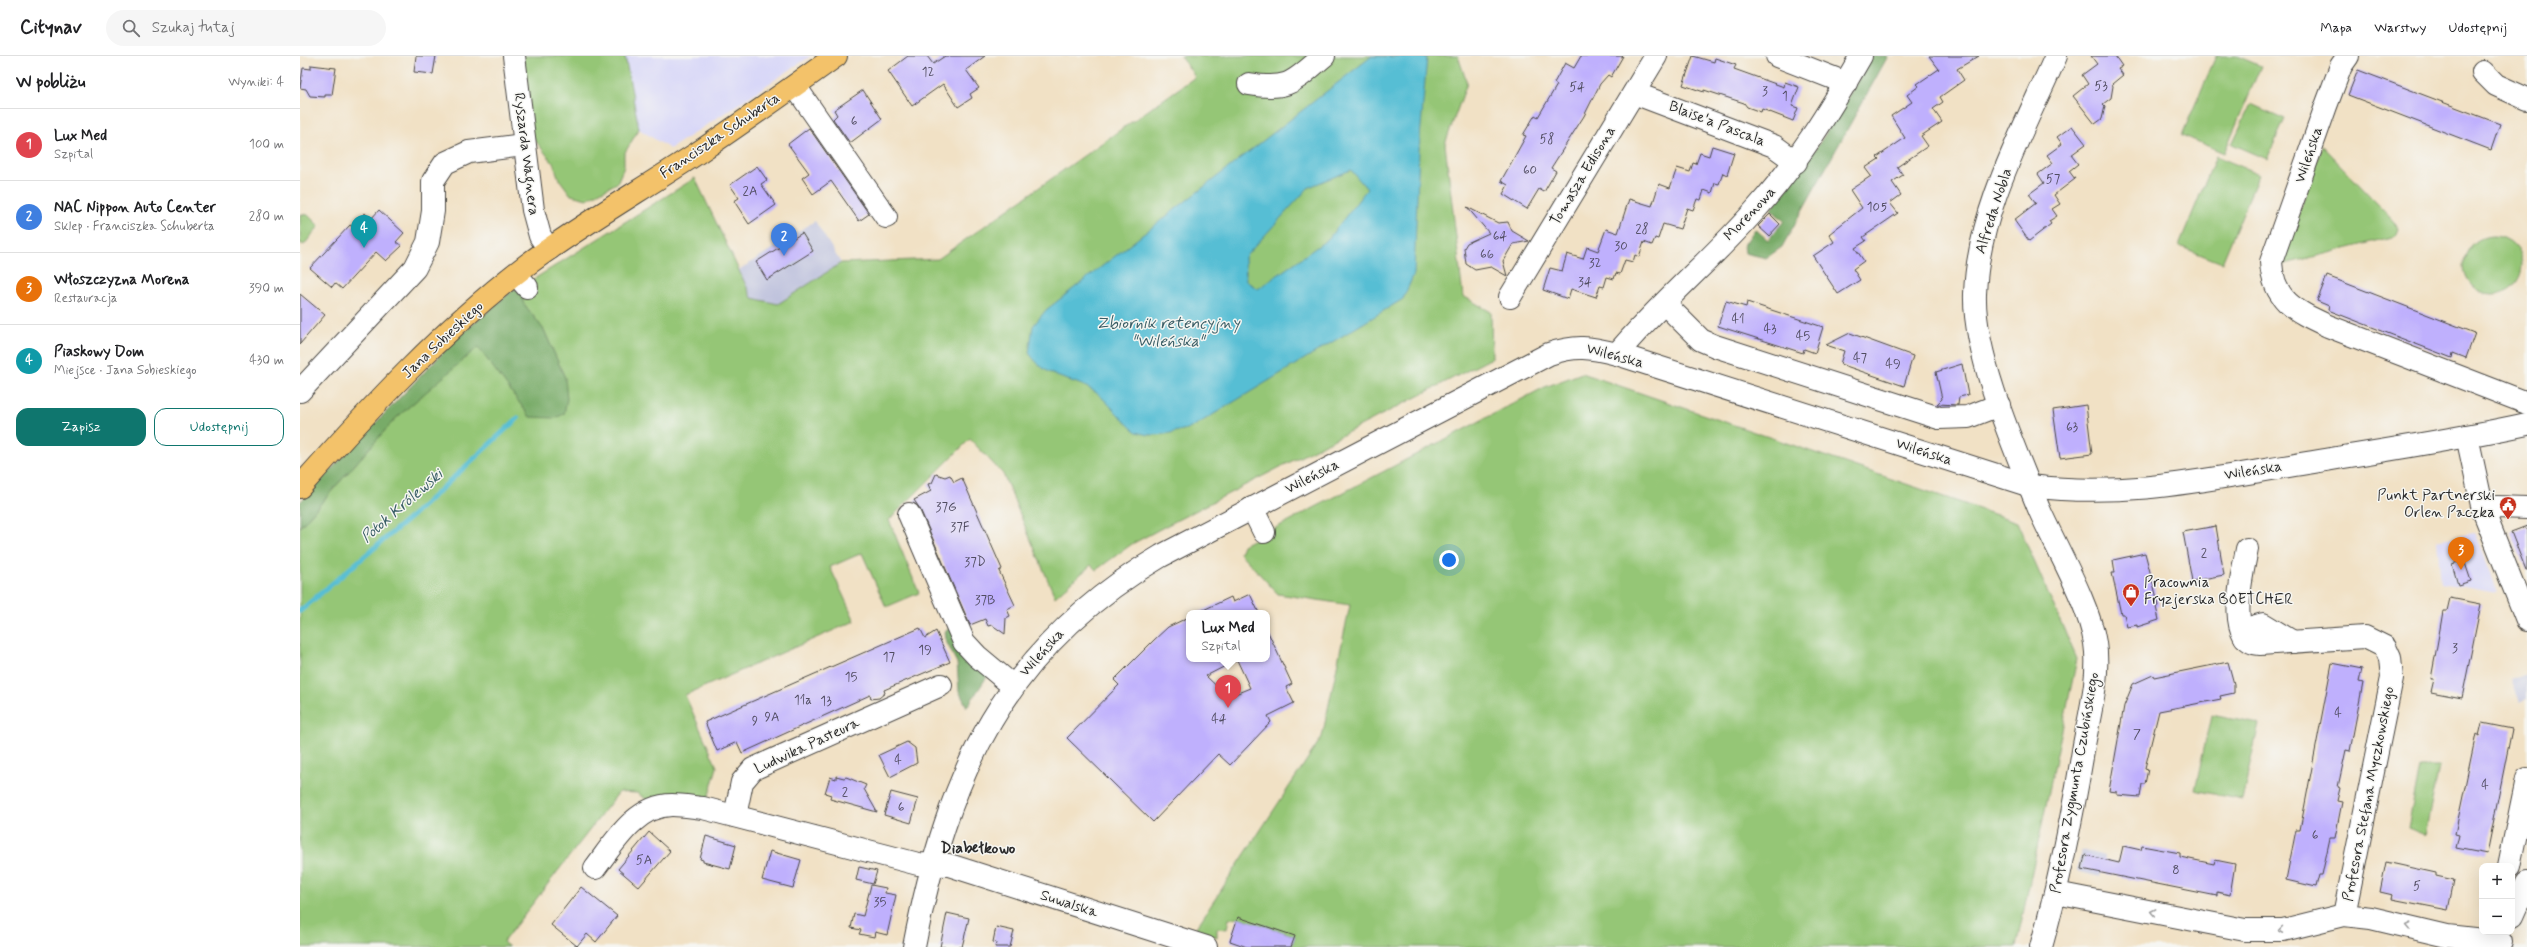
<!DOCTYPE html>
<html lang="pl">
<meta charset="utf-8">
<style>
body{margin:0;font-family:Mynerve,sans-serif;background:#f6f6f6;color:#202124}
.controls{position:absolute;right:12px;bottom:12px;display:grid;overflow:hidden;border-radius:8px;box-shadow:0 4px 16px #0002}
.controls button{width:36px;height:36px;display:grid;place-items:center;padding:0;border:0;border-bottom:1px solid #e0e0e0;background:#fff;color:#202124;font:20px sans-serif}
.you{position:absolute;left:1149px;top:504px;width:14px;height:14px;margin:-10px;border:3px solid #fff;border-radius:50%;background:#1a73e8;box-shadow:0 0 0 6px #1a73e833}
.badge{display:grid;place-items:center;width:26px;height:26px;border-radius:50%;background:#0f766e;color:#fff;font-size:13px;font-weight:700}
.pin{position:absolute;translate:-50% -33px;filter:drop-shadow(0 1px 2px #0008)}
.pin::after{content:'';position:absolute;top:21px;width:14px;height:12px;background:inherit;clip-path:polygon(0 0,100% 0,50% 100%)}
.popup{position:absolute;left:886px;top:554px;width:84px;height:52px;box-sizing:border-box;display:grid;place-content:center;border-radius:8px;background:#fff;filter:drop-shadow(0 1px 3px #0005);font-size:13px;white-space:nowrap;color:#757577}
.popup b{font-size:15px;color:#202124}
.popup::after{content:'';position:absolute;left:50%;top:100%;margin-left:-8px;border:8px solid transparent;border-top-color:#fff}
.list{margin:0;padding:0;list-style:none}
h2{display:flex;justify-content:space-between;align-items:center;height:52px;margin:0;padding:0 16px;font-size:17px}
h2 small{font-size:13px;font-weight:400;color:#757577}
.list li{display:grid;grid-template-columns:26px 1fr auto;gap:12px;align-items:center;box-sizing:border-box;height:72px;padding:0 16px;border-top:1px solid #e0e0e0}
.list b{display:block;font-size:15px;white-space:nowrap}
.list p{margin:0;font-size:13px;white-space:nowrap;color:#757577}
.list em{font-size:13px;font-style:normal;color:#757577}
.actions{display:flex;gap:8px;padding:12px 16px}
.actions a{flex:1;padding:9px 0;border:1px solid #0f766e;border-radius:12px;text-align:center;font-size:14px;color:#0f766e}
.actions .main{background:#0f766e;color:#fff}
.icon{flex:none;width:22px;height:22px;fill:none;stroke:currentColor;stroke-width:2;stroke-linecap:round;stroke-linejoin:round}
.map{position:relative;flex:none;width:2227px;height:891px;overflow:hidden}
header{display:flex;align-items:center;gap:24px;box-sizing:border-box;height:56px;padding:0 20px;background:#fff;border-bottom:1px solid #e0e0e0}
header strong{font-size:19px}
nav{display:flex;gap:22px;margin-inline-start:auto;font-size:14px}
.search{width:280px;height:36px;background:#f6f6f6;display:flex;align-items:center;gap:10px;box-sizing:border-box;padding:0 14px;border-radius:22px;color:#757577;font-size:15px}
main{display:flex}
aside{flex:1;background:#fff}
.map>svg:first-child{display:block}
.built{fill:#d8d7f8}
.industrial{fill:#bfc2dd}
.green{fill:#95c676;stroke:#607850}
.forest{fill:#78ab67;stroke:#526b49}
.water{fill:#57bed4;stroke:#417480;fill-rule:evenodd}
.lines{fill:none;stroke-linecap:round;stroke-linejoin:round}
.stream{stroke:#57bed4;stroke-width:5}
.building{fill:#bfb0fd;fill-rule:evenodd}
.minor-casing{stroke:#494642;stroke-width:24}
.major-casing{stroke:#494642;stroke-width:24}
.minor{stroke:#fff;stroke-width:22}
.major{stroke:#f3c26a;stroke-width:22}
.oneway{stroke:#a0a0a0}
.labels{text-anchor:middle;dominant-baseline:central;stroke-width:3;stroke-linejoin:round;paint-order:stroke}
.number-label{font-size:13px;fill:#504c60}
.street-label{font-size:15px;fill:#2b2b2b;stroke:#f6f6f2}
.poi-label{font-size:15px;fill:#2b2b2b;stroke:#f6f6f2;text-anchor:end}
.water-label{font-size:16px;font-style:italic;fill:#3a5e66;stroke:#f6f6f2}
.neighbourhood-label{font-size:16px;font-weight:bold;fill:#2b2b2b;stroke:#f6f6f2}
</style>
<header>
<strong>Citynav</strong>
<div class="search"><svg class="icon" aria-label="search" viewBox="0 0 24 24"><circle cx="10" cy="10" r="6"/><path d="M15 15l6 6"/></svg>Szukaj tutaj</div>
<nav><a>Mapa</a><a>Warstwy</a><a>Udostępnij</a></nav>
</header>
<main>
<aside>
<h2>W pobliżu<small>Wyniki: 4</small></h2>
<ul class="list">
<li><span class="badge" style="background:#e0444e">1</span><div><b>Lux Med</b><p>Szpital</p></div><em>100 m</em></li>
<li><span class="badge" style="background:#3f7fe0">2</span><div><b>NAC Nippon Auto Center</b><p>Sklep · Franciszka Schuberta</p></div><em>280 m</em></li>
<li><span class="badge" style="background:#e8710a">3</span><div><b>Włoszczyzna Morena</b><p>Restauracja</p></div><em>390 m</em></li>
<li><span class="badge" style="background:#0f9aa8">4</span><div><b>Piaskowy Dom</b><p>Miejsce · Jana Sobieskiego</p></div><em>430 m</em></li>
</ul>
<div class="actions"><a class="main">Zapisz</a><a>Udostępnij</a></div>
</aside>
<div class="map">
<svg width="2227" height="891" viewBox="0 0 2227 891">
<rect width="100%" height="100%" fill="#f6f6f2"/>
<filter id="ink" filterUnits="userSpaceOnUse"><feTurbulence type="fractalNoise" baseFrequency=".025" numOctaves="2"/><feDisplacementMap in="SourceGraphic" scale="8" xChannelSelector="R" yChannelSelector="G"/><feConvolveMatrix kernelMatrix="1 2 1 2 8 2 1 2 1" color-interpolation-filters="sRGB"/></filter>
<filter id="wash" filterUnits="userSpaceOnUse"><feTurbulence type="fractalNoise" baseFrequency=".012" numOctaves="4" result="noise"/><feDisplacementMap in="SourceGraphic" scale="16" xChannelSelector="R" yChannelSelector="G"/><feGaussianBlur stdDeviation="0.9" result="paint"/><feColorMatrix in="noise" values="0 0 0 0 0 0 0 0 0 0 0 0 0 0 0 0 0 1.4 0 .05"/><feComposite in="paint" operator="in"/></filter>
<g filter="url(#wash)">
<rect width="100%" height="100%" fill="#f1e1c5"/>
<g class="built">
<path d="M325,0H511L370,93L339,73Z"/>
<path d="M2174,477L2198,537L2141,527L2137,484Z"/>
</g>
<g class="industrial">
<path d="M515,165L541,207L478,248L452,242L439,214Z"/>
<path d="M2227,618V643L2220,646L2211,624Z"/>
<path d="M1781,794L1805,800L1800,821L1777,815Z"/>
</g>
<g class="green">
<path d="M223,0H325L339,73L324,98V111L317,127L287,143L271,139L259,123L253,107L231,79Z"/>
<path d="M881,0H1158L1167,27L1145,88L1163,240L1191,256L1192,302L862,472L832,488L796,514L791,509L755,541L703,418L670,383L589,464L619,537L586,551L562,497L530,511L555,565L385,639L417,711L407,746H350L337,737L319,736L203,886L209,891H0V471L95,363L178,290L230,361L265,322L244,274L224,248L218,233L395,122L452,242L478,248L541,207L638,203L895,21Z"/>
<path d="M1916,0H1937L1961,10L1924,97L1882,79Z"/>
<path d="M1951,48L1985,63L1967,103L1932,88Z"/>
<path d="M2022,90L2097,168L2099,173L2096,180L1981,209Z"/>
<path d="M1916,100L1959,118L1922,207L1879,190Z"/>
<path d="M0,158L8,159L19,170L4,189L0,187Z"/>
<circle cx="2193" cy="209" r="29"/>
<path d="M1282,317L1717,466L1777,603L1716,891H991L995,880L938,861L929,863L927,873L917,872V881L894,875L1022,681L1050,549L978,538L940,497L943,489L1245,331Z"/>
<path d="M1911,659L1959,668L1942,744L1895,734Z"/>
<path d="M2120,711H2139L2125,779L2108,772Z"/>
</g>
<g class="forest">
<path d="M1572,0H1588L1482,191L1466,202L1445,197L1444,189L1455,173L1468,184L1484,165L1471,153C1511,105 1541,54 1572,0Z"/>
<path d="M214,233H218L224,248L244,274L265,322L267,343L264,358L255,362L230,361L178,291L95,363L0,471V446L156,283Z"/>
<path d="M649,572L688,619L667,651L659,635L657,607L646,585L645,576Z"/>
</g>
<path class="water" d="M1072,0L1127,1L1119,94L1114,218L1103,243L891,372C873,376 855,383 837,376C831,374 807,345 798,338C772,319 751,328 729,297L733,270L746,254ZM1051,114L1067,133L1028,183L958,233L946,225L945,201L1009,131Z"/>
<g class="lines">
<path class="stream" d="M0,555L113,459L218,362"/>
</g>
<g id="blocks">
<g class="building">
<path d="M116,0H136L133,18L114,16Z"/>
<path d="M608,0H627L633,8L645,0H685L666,14L679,32L670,38L672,42L658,51L643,28L612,50L588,15Z"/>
<path d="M1281,0H1323L1311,21L1308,19L1300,28L1284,60L1251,112L1256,115L1244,136L1239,133L1227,153L1203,138L1208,129L1201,125L1226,80L1223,79L1235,59L1238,61L1257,29L1254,27L1265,7L1274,12Z"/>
<path d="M1393,0L1414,6L1415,2L1436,9L1434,13L1484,31L1485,26L1499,31L1492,50L1498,52L1493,65L1462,53L1461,56L1447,51L1444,47L1404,34V36L1383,29Z"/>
<path d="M1629,0H1679L1657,13L1664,24L1640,41L1643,46L1633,53L1642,66L1621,80L1628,90L1597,111L1603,119L1592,126L1601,139L1590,147L1598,157L1563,181L1566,185L1555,192L1564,205L1553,213L1560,224L1538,238L1513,200L1534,186L1529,178L1562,152L1550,134L1571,120L1565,112L1579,103L1577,101L1605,82L1591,60L1612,46L1607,39L1619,30L1617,28L1639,13Z"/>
<path d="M1791,0H1815L1822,10L1818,12L1823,19L1812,28L1813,30L1811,42L1803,48L1805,50L1802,63L1795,68L1773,40L1788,28L1782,19L1797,8Z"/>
<path d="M11,9L36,12L32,39H25V41L10,40L6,33L0,32L3,12L11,13Z"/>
<path d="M2058,14L2200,68L2191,94L2048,39Z"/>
<path d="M563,34L582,63L550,87L533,63L537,59L534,54Z"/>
<path d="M1772,70L1786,88L1771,99L1778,108L1769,115L1775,123L1754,139L1760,148L1752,153L1757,160L1749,165L1751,168L1729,185L1714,164L1736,147L1729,138L1744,127L1738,118L1753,107L1747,99L1762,88L1757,81Z"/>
<path d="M509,72L569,158L559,165L531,125L513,138L502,122L509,117L488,88Z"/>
<path d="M1412,90L1434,97L1427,119L1423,117L1419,128L1415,127L1412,137L1404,134L1401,144L1397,143L1393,154L1387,152L1380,173L1363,168L1358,183L1355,182L1352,189L1344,186L1339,201L1335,199L1333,206L1325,204L1320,218L1316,217L1314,223L1307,221L1304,231L1300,230L1296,241L1271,233L1268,243L1243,234L1250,212L1262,215L1267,198L1283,203L1287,191L1298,195L1306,173L1318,177L1329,143L1352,150L1359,128L1370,132L1377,112L1390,116L1393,107L1396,108L1400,97L1409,100Z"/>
<path d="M457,110L467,124L461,128L476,149L449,168L434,145L439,142L430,129Z"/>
<path d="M1167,151L1198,167L1208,166L1212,175L1229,185L1213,188L1203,205L1207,220L1191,211L1175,214L1166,208L1164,192L1167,187L1189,177Z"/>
<path d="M79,154L104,177L96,186L102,190L86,205L76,196L42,233L35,227L32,231L10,212L50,169L53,171L65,157L71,163Z"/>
<path d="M1470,158L1480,168L1469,180L1458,170Z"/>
<path d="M502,177L513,195L467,224L456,206Z"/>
<path d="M2027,220L2175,277L2166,302L2153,297L2152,302L2028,254L2029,250L2017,245Z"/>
<path d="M0,238L25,259L0,288Z"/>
<path d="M1426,245L1446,251L1447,246L1523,271L1515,297L1504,293L1503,297L1418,270Z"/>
<path d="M1550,277L1613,300L1604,330L1540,308L1544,295L1526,289Z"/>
<path d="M1662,308L1668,339L1659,341L1658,349L1637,348L1642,343L1636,316Z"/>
<path d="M1786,349L1792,398L1760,402L1753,354Z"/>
<path d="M636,418L645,421L650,419L654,426L662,422L702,513L699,515L715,549L707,553L710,560L706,562L705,578L692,569L688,570L685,563L670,569L620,453L614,444L631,435L628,428L632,427Z"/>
<path d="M1916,470L1924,519L1892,525L1883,476Z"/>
<path d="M2227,470V514H2226L2211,476Z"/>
<path d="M1845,497L1859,550L1856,551L1859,564L1837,571V569L1827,571L1824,558H1821L1812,517H1815L1813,504Z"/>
<path d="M2164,504L2171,525L2158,529L2152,508Z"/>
<path d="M950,538L959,557H897L931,541L933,546Z"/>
<path d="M2150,542L2181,548L2162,642L2131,636L2134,623H2131L2140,573L2143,555H2147Z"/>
<path d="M889,561V603H967V574L992,628L986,631L994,647L968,660L971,666L930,709L918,698L853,766L767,682L819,629L814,624L854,584L868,571ZM937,604L950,632L928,641L906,620Z"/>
<path d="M620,572L625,582L636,575L650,606L584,634L585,637L579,642L571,643L570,639L442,697L437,686L417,695L405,666Z"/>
<path d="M1928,606L1934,628V637L1920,640L1921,643L1859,655L1845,712L1848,713L1845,728H1842L1840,741L1817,739V736L1809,735L1824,650L1833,628L1853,619L1854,621Z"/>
<path d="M2032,607L2062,613L2059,626L2063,627L2050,695L2046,694L2038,731L2040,732L2037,745L2042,746L2035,782H2030L2022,819H2019L2016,831L1986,824L1996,774H2000Z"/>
<path d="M2182,667L2212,673L2187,798L2156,792L2159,779L2155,778L2176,678L2179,680Z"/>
<path d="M607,686L615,692L617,707L590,721L579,699Z"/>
<path d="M536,720L544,722L546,721L566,729L564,733L577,756L530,743L531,739L525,737L530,721L536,723Z"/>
<path d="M591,736L618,743L611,767L584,759Z"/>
<path d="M349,776L370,795L339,831L318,813Z"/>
<path d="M406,780L436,789L430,813L403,806V804L400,803Z"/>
<path d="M1823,790L1841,794L1842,790L1880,797V801L1914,808L1915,804L1935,808L1930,839L1917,836V840L1782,813L1785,799L1819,807Z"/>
<path d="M470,795L501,804L493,832L462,824Z"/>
<path d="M2086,806L2136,817V820L2154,824L2148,854L2092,843L2093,839L2080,836Z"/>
<path d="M559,811L577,815L573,828L556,824Z"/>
<path d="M571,829L586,832L585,837L596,839L587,879L575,876L574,881L559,878L561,874L551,872L554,858L563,860Z"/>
<path d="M281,831L317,860L296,886L287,878L277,890L251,869Z"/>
<path d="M647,857L669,862L662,891H640Z"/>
<path d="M938,861L995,880L991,891H947L930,885Z"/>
<path d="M696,871L714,875L710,891H695L696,887L693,886Z"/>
</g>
</g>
</g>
<g filter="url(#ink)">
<use href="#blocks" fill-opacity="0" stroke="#494642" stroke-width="1"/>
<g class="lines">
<g class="minor-casing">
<g id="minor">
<path d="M214,0L233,154L240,180L249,193"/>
<path d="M1477,0L1546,27"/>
<path d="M2048,0L2041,10L2026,50L1971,206C1973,245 1996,255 2028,270L2227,347"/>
<path d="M2183,16L2196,29L2227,43"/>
<path d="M949,28C990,35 994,25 1024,0"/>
<path d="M495,30L586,161"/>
<path d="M1334,37L1474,90L1496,106"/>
<path d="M216,218L227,231"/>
<path d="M1210,241L1356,0"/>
<path d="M1365,248L1401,284L1415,290L1639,362L1668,361L1699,349"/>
<path d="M1317,298C1360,246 1413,203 1457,152C1499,105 1530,54 1561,0"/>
<path d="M0,335L115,212L128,186L133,155V125L145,107L169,96L223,89"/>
<path d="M2167,380L2183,454L2227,564"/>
<path d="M952,452L964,476"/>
<path d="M2183,454L2197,451L2227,452"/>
<path d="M609,458L664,586L677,600L713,630"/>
<path d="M1947,493C1943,516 1924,586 1960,588L2065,581L2085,591L2090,602L2092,622L2044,859"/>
<path d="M1945,581L1952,571L1963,568L1993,586"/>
<path d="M435,760L442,726L453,713L641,629"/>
<path d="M2209,810L2227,723"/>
<path d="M295,812C314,787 336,749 372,749C382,749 393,751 403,752L618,808L649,809L906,891"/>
<path d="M1756,837L1945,874H1983L2044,859L2071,862L2147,880L2201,886"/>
<path d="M2212,860L2227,826"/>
<path d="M614,891C647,719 705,591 861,500L1249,298C1276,289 1289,291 1317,298L1731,430C1824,442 1903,424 1995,409C2072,396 2150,385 2227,368"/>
<path d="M1741,891C1760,824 1773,757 1784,689C1790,656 1800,620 1795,587C1789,547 1756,492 1739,453C1716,396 1673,299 1675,238C1678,155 1723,75 1756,0"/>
</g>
</g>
<g class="major-casing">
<path id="major" d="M0,431C70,352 144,272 228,208C282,168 340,135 396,98C444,66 490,33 536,0"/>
</g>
<use href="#minor" class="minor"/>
<use href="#major" class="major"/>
</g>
<defs><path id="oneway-chevron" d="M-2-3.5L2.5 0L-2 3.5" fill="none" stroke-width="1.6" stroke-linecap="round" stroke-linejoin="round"/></defs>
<g class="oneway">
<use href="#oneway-chevron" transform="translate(1853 856) rotate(-169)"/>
<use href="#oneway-chevron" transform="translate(2108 870) rotate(-167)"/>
<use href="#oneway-chevron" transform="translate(1981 874) rotate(172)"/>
</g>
</g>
<defs>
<g id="civic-pin" transform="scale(0.9)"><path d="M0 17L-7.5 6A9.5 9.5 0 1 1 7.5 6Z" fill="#c8321e" stroke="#f6f6f2"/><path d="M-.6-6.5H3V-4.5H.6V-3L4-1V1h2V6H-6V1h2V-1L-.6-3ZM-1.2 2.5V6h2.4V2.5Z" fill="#fff"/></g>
<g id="shop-pin" transform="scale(0.9)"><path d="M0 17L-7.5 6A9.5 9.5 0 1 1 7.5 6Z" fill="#c8321e" stroke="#f6f6f2"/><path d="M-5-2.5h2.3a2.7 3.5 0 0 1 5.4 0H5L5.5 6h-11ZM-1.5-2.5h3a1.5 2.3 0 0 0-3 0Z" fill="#fff"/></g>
</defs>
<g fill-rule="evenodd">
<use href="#civic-pin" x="2208" y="449"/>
<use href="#shop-pin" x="1831" y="536"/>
</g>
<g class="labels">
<g class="number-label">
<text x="628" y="16">12</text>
<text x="1801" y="30">53</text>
<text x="1277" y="31">54</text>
<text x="1465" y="35">3</text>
<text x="1485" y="40">1</text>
<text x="554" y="65">6</text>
<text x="1247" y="83">58</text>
<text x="1230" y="114">60</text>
<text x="1753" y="123">57</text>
<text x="450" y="135">2A</text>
<text x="1577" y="151">105</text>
<text x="1342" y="173">28</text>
<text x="1200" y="180">64</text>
<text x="1321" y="190">30</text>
<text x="1187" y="198">66</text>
<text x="1295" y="207">32</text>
<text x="1285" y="226">34</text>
<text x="1438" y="263">41</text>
<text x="1470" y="273">43</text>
<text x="1503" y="280">45</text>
<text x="1560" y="302">47</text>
<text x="1593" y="308">49</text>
<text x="1772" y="371">63</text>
<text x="646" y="451">37G</text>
<text x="660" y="471">37F</text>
<text x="1904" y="497">2</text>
<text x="675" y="506">37D</text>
<text x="685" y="544">37B</text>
<text x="2155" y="592">3</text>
<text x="625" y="594">19</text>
<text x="589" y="601">17</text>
<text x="551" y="621">15</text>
<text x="503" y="644">11a</text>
<text x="526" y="645">13</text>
<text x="2038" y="657">4</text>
<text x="472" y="661">9A</text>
<text x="919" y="663">44</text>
<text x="455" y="665">9</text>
<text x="1837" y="678">7</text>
<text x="598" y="704">4</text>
<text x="2185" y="729">4</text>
<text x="545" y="736">2</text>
<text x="601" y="751">6</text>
<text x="2015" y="779">6</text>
<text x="344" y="804">5A</text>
<text x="1876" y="814">8</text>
<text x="2117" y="830">5</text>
<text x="580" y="846">35</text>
</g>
<g class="street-label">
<text transform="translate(1417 68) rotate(21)">Blaise'a Pascala</text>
<text transform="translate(420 80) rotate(-34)">Franciszka Schuberta</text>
<text transform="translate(226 98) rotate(83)">Ryszarda Wagnera</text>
<text transform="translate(2009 99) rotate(-71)">Wileńska</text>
<text transform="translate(1283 120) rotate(-59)">Tomasza Edisona</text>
<text transform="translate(1694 155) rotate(-72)">Alfreda Nobla</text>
<text transform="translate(1450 158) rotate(-47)">Morenowa</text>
<text transform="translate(143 284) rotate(-43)">Jana Sobieskiego</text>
<text transform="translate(1315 300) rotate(15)">Wileńska</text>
<text transform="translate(1624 396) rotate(18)">Wileńska</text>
<text transform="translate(1953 415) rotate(-9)">Wileńska</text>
<text transform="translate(1012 421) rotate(-27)">Wileńska</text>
<text transform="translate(742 597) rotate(-48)">Wileńska</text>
<text transform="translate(507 690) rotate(-25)">Ludwika Pasteura</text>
<text transform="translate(1775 727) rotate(-80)">Profesora Zygmunta Czubińskiego</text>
<text transform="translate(2069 738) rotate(-79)">Profesora Stefana Myczkowskiego</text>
<text transform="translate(769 848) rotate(18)">Suwalska</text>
</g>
<g class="poi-label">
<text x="2195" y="440">Punkt Partnerski<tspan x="2195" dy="17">Orlen Paczka</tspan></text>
<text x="1844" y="527" text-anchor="start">Pracownia<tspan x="1844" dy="17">Fryzjerska BOETCHER</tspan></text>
</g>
<g class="water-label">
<text x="868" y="267">Zbiornik retencyjny<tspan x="868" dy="18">"Wileńska"</tspan></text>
<text transform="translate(102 450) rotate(-41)">Potok Królewski</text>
</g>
<g class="neighbourhood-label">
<text x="678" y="792">Diabełkowo</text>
</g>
</g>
</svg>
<div class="controls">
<button>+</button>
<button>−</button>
</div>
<div class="you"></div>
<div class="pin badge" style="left:928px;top:652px;background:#e0444e">1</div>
<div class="popup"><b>Lux Med</b>Szpital</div>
<div class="pin badge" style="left:484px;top:200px;background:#3f7fe0">2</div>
<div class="pin badge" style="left:2161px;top:514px;background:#e8710a">3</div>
<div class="pin badge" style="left:64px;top:192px;background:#0f9aa8">4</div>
</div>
</main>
